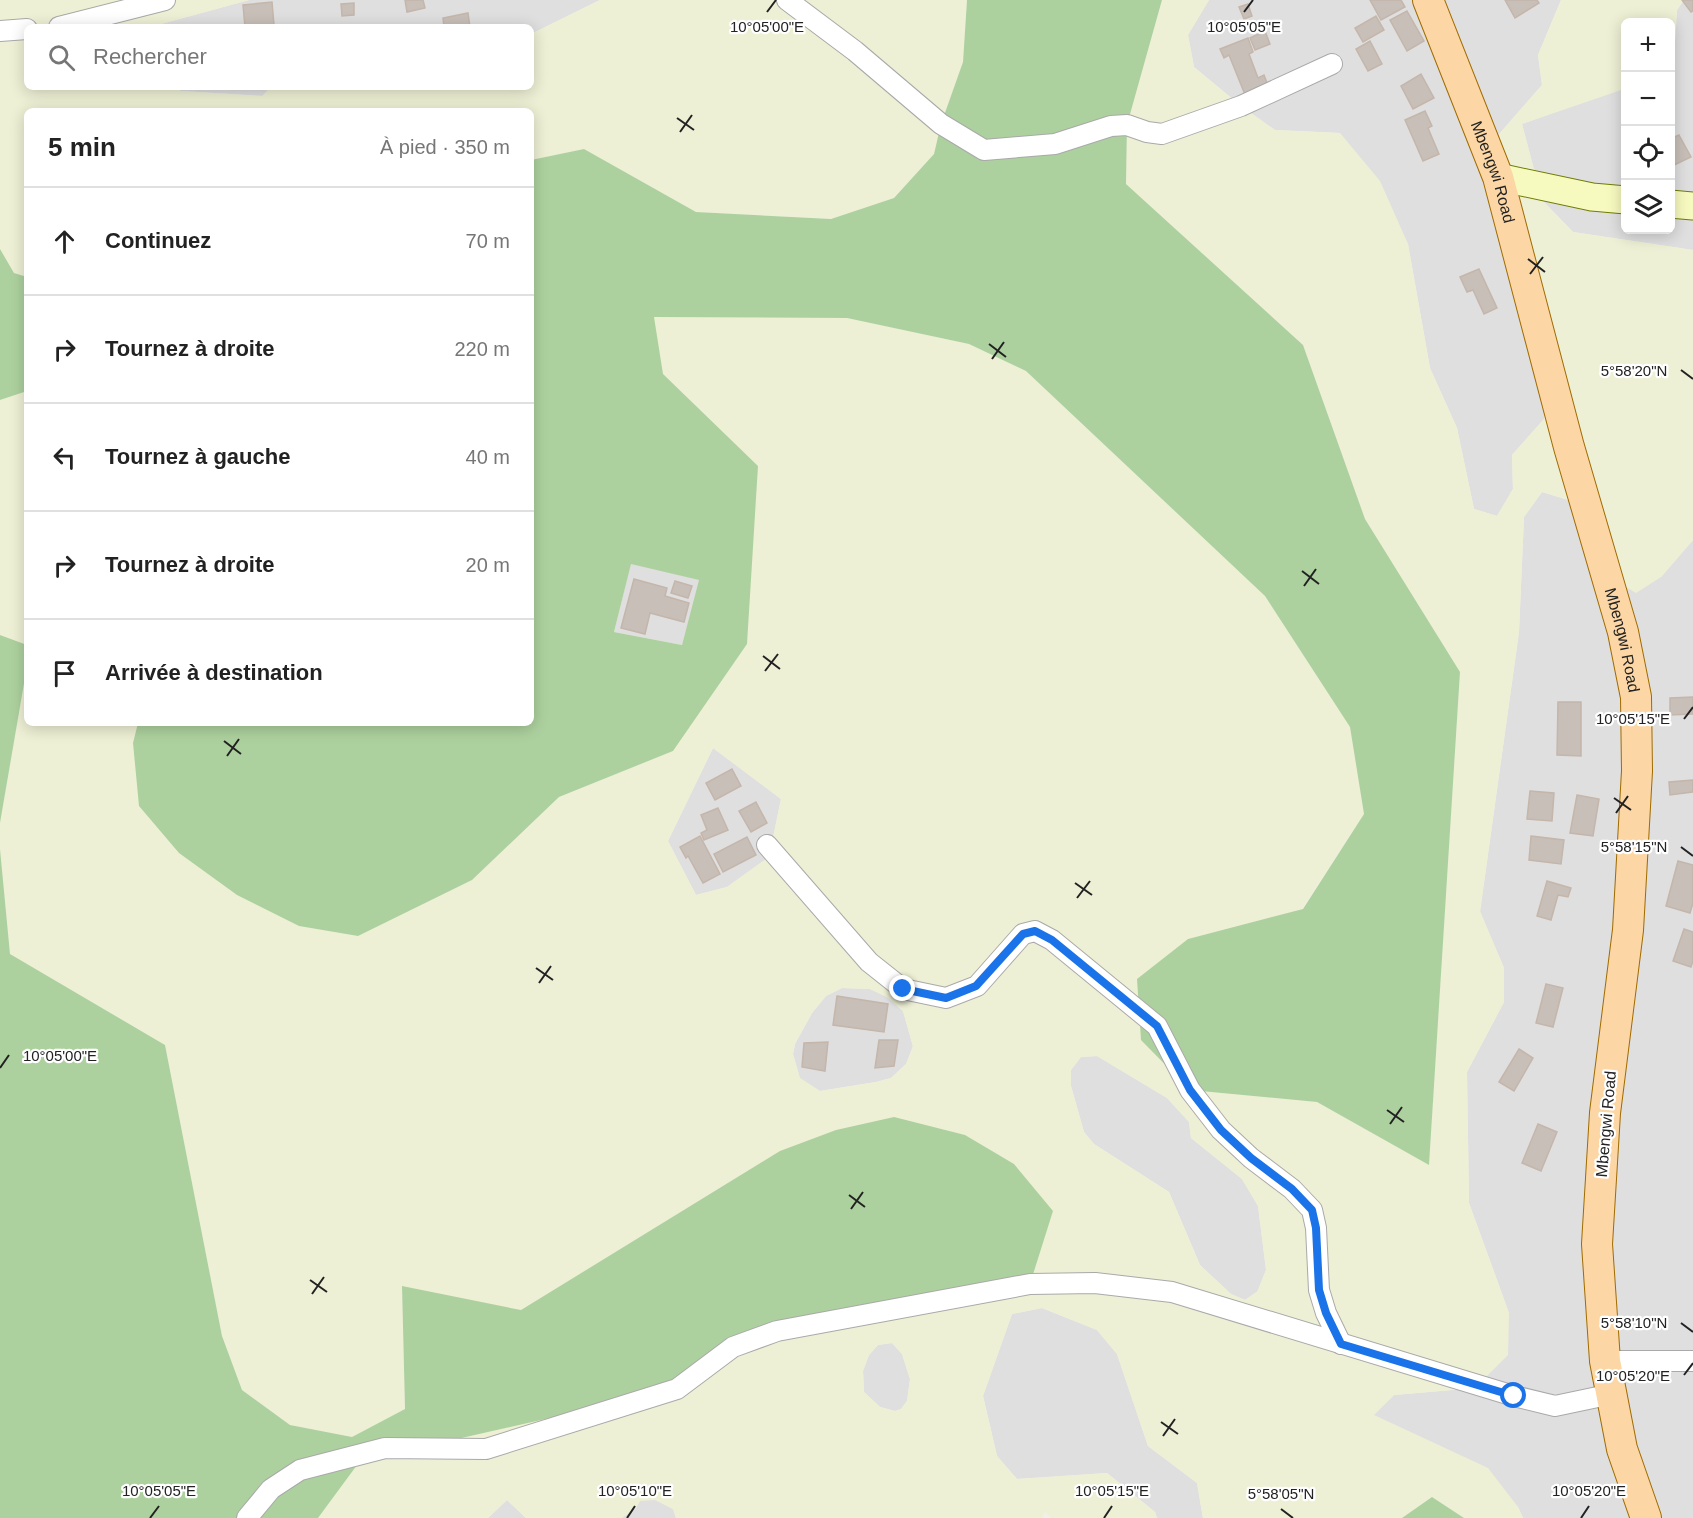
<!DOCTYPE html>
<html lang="fr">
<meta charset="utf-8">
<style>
body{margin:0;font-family:Helvetica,sans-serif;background:#f2f2f2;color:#222}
.controls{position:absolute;right:18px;top:18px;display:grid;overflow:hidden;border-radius:9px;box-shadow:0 3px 15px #0003}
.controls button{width:54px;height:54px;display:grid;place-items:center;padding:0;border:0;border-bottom:2px solid #e0e0e0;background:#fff;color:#222;font:30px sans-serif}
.stop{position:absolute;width:18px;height:18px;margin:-14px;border:4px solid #1a73e8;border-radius:50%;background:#fff}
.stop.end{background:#1a73e8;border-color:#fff;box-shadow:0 2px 6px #0008}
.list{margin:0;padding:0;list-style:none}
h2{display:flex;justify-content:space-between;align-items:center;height:78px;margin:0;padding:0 24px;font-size:26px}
h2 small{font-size:20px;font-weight:400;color:#767676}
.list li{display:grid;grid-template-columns:39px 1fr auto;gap:18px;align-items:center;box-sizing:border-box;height:108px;padding:0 24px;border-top:2px solid #e0e0e0}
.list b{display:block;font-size:22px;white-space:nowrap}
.list em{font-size:20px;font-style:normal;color:#767676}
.icon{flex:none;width:33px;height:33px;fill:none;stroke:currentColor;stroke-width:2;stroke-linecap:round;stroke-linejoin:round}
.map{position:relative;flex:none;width:1693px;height:1518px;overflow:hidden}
.search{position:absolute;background:#fff;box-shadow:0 3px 15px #0003;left:24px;top:24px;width:510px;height:66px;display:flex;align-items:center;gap:15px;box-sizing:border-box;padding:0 21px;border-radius:9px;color:#767676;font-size:22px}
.panel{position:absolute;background:#fff;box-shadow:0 3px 15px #0003;left:24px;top:108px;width:510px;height:618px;border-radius:9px}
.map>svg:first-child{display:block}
.residential{fill:#e0dfdf}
.farmland{fill:#eef0d5;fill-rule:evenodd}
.forest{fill:#add19e;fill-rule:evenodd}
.building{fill:#c7bfb8;stroke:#c4b6ab;stroke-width:1.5}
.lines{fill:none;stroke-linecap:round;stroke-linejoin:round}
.street-casing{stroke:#a9a9a9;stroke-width:22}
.secondary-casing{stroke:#707d05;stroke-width:29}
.primary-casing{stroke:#a06b00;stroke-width:32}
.street{stroke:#fff;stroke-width:20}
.secondary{stroke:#f7fabf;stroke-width:27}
.primary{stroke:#fcd6a4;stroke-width:30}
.route{stroke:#1a73e8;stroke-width:8}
.ticks{fill:none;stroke:#222;stroke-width:2}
.labels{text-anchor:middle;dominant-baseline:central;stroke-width:4.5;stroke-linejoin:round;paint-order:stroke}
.street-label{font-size:16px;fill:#222;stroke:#fff}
.ticks-label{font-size:15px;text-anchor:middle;fill:#222;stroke:#fff;stroke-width:4.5;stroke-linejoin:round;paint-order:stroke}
</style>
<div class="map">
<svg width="1693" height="1518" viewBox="0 0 1693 1518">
<rect width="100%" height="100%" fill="#f2efe9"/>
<g class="residential">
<path d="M249,0H600L531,34V27H161V24Z"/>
<path d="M1209,0H1561L1538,55L1542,85L1487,148L1550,393L1544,419L1512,455L1513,489L1497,516L1474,509L1457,428L1430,368L1408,244L1340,133L1275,130L1241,106L1194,67L1188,35Z"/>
<path d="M1684,0H1693V250L1573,232L1542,200L1522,124L1625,87L1626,230H1670L1671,45L1675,41L1677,10Z"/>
<path d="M175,87H271L263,96L181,91Z"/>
<path d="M1542,492L1591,507L1661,577L1693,540V1518H1523L1518,1507L1373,1415L1394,1395L1475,1388L1509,1313L1469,1203L1467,1072L1504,1002V968L1480,912L1519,632L1524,517Z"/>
<path d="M631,563L700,580L682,645L614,632Z"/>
<path d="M713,748L781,799L769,857L727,887L696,895L668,841Z"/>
<path d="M842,988L870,989L887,997L903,1011L913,1046L906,1064L891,1078L876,1082L820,1091L800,1079L793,1054L795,1044L812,1013L826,996Z"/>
<path d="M1097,1056L1167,1098L1189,1122L1191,1138L1242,1179L1258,1206L1266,1270L1258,1291L1245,1300L1231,1294L1200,1265L1169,1192L1094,1144L1084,1132L1071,1086V1070L1081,1057Z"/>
<path d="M1042,1308L1097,1330L1117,1354L1148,1446L1197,1483L1203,1518H1157L1155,1512L1107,1473L1017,1479L997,1456L983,1396L1012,1314Z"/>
<path d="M892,1343L902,1354L910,1379L907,1401L901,1409L895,1411L880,1407L864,1392L863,1371L869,1355L878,1345Z"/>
<path d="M507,1500L526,1518H488Z"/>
<path d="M640,1500H656L673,1509L676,1518H622L636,1508Z"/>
</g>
<g class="farmland">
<path d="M0,0H249L161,24V27H27V87H175L181,91L262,96L271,87H531V34L600,0H967L963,62L941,124L934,154L894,198L831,219L696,212L584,149L531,160V111H27V277L14,273L0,249Z"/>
<path d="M1162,0H1209L1188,35L1194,67L1241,106L1275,130L1340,133L1380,181L1408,244L1430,368L1457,428L1474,509L1497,516L1513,489L1512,455L1544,419L1550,393L1487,148L1542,85L1538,55L1561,0H1684L1677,10L1675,41L1671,45L1670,22H1626V87L1624,89L1522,124L1542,200L1573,232L1693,250V540L1661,577L1636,593L1611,578L1591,507L1542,492L1524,517L1519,632L1480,911L1504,968V1002L1467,1072L1469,1203L1509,1313L1508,1355L1475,1388L1394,1395L1374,1415L1488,1468L1518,1507L1523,1518H1464L1432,1497L1402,1518H1203L1197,1483L1148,1446L1117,1354L1097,1330L1042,1308L1012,1314L983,1396L997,1456L1017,1479L1107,1473L1155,1512L1157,1518H1051L1045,1512L1042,1518H676L673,1509L655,1500L640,1501L636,1508L622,1518H526L507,1500L488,1518H318L360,1461L780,1151L521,1310L402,1287L405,1409L352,1437L290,1425L242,1390L222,1336L165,1045L10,954L0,849V823L27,666V723H138L133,743L299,926L358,936L472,880L559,797L673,751L758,466L663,374L653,316L847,318L969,344L1026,371L1265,596L1350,727L1364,814L1302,909L1188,939L1191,1090L1317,1102L1429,1165L1460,672L1365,519L1303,345L1126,184L1127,125ZM713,748L781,799L769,857L727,887L696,895L668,841ZM842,988L870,989L887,997L903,1011L913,1047L906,1064L891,1078L876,1082L820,1091L800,1078L793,1054L795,1044L812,1013L826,996ZM1097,1056L1167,1098L1189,1122L1191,1138L1242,1179L1258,1206L1266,1270L1257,1292L1245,1300L1231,1294L1200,1265L1169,1192L1094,1144L1084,1132L1071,1086V1070L1081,1057ZM892,1343L902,1354L910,1379L907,1401L901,1409L895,1411L880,1407L864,1392L863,1371L869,1355L878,1345Z"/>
<path d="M27,391V645L0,635V400Z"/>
</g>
<g class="forest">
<path d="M967,0H1162L1127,125L1126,184L1303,345L1365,519L1460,672L1429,1165L1317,1102L1190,1090L1141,1040L1137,979L1188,939L1303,909L1364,814L1350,727L1265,596L1026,371L969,344L847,318L654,317L663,374L758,466L747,644L673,751L559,797L472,880L358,936L299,926L237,895L179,853L139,806L133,743L138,723H531V160L584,149L696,212L831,219L894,198L934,154L941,124L963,62ZM631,564L699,580L682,645L614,632Z"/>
<path d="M0,249L14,273L27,277V391L0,400Z"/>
<path d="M0,635L27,645V666L0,823Z"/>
<path d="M0,849L10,954L165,1045L222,1336L242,1390L290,1425L352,1437L405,1409L402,1286L521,1310L780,1151L836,1130L894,1117L965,1135L1014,1164L1053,1211L1030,1284L777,1331L677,1389L360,1461L318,1518H0Z"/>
<path d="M1432,1497L1464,1518H1402Z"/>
</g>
<g class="building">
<path d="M405,0H423L425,8L407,12Z"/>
<path d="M1370,0H1401L1405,7L1381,20Z"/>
<path d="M1505,0H1537L1539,3L1515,18Z"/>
<path d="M1682,0H1693V11L1691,12Z"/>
<path d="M272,2L274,25L245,27L243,5Z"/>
<path d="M354,3V15L342,16L341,4Z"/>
<path d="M1248,4L1252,16L1244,19L1239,7Z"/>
<path d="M1407,11L1424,41L1407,51L1390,20Z"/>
<path d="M468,13L470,27H444L443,18Z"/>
<path d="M1376,16L1384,30L1363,42L1355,28Z"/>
<path d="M1265,31L1270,44L1255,50L1250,38Z"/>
<path d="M1248,38L1253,52L1249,54L1258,78L1264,75L1269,88L1246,97L1229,55L1224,58L1220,49Z"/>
<path d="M1370,41L1382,64L1368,71L1356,49Z"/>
<path d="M1421,74L1434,98L1413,109L1401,86Z"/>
<path d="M1425,111L1432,126L1428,128L1439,154L1423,161L1405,120Z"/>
<path d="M1679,135L1691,157L1670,167V139Z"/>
<path d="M1479,269L1497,308L1484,314L1473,290L1467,292L1460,277Z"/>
<path d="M634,579L667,588L665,596L689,603L684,622L650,613L645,634L621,628Z"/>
<path d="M675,581L692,586L688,598L671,593Z"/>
<path d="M1693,697V714L1670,715V698Z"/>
<path d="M1558,702H1581V756L1557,755Z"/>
<path d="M732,769L741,786L715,800L706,783Z"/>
<path d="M1693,780V792L1670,795L1669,782Z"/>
<path d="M1530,791L1554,793L1552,821L1527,819Z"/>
<path d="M1577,795L1599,799L1593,836L1570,833Z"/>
<path d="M756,802L767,823L751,832L739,811Z"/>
<path d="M718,808L728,830L704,840L701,833L707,830L701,815Z"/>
<path d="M700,836L720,874L703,883L688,856L686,858L680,847Z"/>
<path d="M1531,836L1564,840L1561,864L1529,860Z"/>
<path d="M747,837L756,855L723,872L714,854Z"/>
<path d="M1678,861L1693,865V903L1690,913L1666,906Z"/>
<path d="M1547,881L1571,888L1568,897L1558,895L1551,920L1537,916Z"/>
<path d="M1684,929L1693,932V961L1691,967L1673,961Z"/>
<path d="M1546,984L1563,988L1553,1027L1536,1023Z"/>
<path d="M837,996L888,1004L884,1032L833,1025Z"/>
<path d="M879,1040H898L894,1066L875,1068Z"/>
<path d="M828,1042L825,1071L802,1067L804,1043Z"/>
<path d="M1519,1049L1533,1058L1514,1091L1499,1082Z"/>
<path d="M1538,1124L1557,1132L1541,1171L1522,1163Z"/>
</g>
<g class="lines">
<g class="street-casing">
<g id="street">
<path d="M787,0L855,51L941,124L984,150L1055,144L1111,126L1127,125L1147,132L1162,134L1241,106L1332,64"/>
<path d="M59,27L165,0"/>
<path d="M0,31L27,29"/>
<path d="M767,845L869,962L903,989L946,998L977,986L1023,934L1035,931L1052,940L1157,1026L1190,1090L1221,1130L1251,1158L1292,1189L1312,1210L1316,1228L1319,1290L1326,1313L1341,1344"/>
<path d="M1605,1361H1693"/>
<path d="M247,1518L271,1489L300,1470L385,1448L486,1449L677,1389L733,1347L777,1331L1030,1284L1095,1283L1172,1292L1514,1396L1555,1406L1612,1394"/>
</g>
</g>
<g class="secondary-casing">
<g id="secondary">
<path d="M1498,177L1592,197L1626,200"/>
<path d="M1670,204L1693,206"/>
</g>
</g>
<g class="primary-casing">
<g id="primary">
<path id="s1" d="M1428,0L1498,177L1569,447L1623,632L1636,697L1637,771L1628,930L1605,1113L1597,1244L1605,1361L1622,1449L1646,1518"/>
</g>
</g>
<use href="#street" class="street"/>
<use href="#secondary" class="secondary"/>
<use href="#primary" class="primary"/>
</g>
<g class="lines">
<path class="route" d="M903,989L946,998L976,986L1023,934L1035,931L1052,940L1157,1026L1190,1090L1221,1130L1251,1158L1292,1189L1312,1210L1316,1228L1319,1290L1326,1313L1341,1344L1514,1396"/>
</g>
<path class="ticks" d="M767,12L776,0M1244,12L1253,0M677,118L694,130M680,132L692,115M1528,259L1545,272M1530,274L1543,257M989,344L1006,357M992,359L1004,342M1681,370L1693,379M1302,571L1319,584M1304,586L1316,569M763,656L780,669M765,671L778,654M1684,719L1693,707M224,741L241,754M227,756L239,739M1614,798L1631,810M1616,813L1628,796M1681,847L1693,856M1075,883L1092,895M1077,898L1090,881M536,968L553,980M539,983L551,966M0,1068L9,1055M1387,1110L1404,1122M1390,1124L1402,1107M849,1195L865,1207M851,1209L863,1192M310,1280L327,1292M312,1294L324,1277M1681,1323L1693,1332M1684,1375L1693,1363M1161,1422L1178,1434M1163,1436L1175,1419M1281,1509L1293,1518M150,1518L159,1506M627,1518L635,1506M1104,1518L1112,1506M1581,1518L1589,1506"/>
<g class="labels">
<g class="street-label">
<text stroke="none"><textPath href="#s1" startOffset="184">Mbengwi Road</textPath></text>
<text stroke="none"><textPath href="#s1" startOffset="670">Mbengwi Road</textPath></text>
<text transform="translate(1606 1124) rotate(-85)">Mbengwi Road</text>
</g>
</g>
<g class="ticks-label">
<text x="767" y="32">10°05'00"E</text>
<text x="1244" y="32">10°05'05"E</text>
<text x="1634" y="376">5°58'20"N</text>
<text x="1633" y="724">10°05'15"E</text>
<text x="1634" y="852">5°58'15"N</text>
<text x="60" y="1061">10°05'00"E</text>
<text x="1634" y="1328">5°58'10"N</text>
<text x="1633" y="1381">10°05'20"E</text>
<text x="159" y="1496">10°05'05"E</text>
<text x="635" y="1496">10°05'10"E</text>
<text x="1112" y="1496">10°05'15"E</text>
<text x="1589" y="1496">10°05'20"E</text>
<text x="1281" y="1499">5°58'05"N</text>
</g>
</svg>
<div class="controls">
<button>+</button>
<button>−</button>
<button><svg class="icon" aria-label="locate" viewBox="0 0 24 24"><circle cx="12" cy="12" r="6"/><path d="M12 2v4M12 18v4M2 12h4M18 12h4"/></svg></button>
<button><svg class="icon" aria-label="layers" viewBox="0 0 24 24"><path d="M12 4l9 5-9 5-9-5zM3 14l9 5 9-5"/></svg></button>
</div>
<div class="stop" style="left:1514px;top:1396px"></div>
<div class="stop end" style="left:903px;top:989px"></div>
<div class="search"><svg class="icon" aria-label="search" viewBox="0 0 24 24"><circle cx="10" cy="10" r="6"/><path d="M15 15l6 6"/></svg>Rechercher</div>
<section class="panel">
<h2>5 min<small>À pied · 350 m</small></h2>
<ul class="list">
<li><svg class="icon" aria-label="ahead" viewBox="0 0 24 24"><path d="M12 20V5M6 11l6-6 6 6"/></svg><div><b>Continuez</b></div><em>70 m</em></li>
<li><svg class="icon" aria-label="right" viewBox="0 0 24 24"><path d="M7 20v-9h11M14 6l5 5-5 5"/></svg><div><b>Tournez à droite</b></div><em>220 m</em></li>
<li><svg class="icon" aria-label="left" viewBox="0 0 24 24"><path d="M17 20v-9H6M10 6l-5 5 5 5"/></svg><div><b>Tournez à gauche</b></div><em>40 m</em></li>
<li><svg class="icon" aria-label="right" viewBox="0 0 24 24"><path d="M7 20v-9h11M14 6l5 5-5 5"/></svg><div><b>Tournez à droite</b></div><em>20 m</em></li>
<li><svg class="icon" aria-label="arrive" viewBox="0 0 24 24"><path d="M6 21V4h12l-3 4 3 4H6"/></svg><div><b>Arrivée à destination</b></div></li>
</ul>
</section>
</div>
